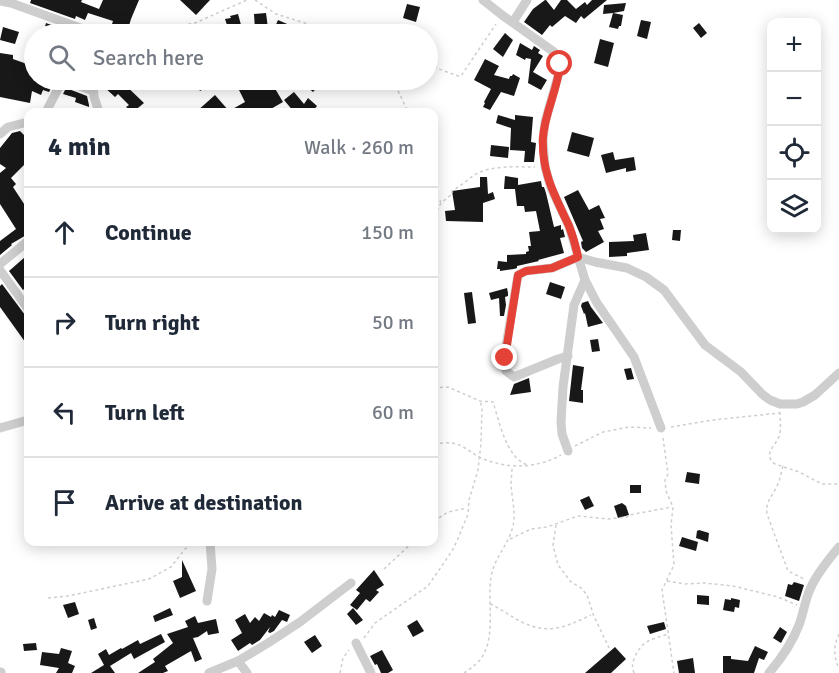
<!DOCTYPE html>
<meta charset="utf-8">
<style>
body{margin:0;font-family:Signika,sans-serif;background:#f6f6f7;color:#1f2937}
.controls{position:absolute;right:18px;top:18px;display:grid;overflow:hidden;border-radius:12px;box-shadow:0 3px 15px #0003}
.controls button{width:54px;height:54px;display:grid;place-items:center;padding:0;border:0;border-bottom:2px solid #e0e1e3;background:#fff;color:#1f2937;font:30px sans-serif}
.stop{position:absolute;width:18px;height:18px;margin:-14px;border:4px solid #e54237;border-radius:50%;background:#fff}
.stop.end{background:#e54237;border-color:#fff;box-shadow:0 2px 6px #0008}
.list{margin:0;padding:0;list-style:none}
h2{display:flex;justify-content:space-between;align-items:center;height:78px;margin:0;padding:0 24px;font-size:26px}
h2 small{font-size:20px;font-weight:400;color:#747a83}
.list li{display:grid;grid-template-columns:39px 1fr auto;gap:18px;align-items:center;box-sizing:border-box;height:90px;padding:0 24px;border-top:2px solid #e0e1e3}
.list b{display:block;font-size:22px;white-space:nowrap}
.list em{font-size:20px;font-style:normal;color:#747a83}
.icon{flex:none;width:33px;height:33px;fill:none;stroke:currentColor;stroke-width:2;stroke-linecap:round;stroke-linejoin:round}
.map{position:relative;flex:none;width:839px;height:673px;overflow:hidden}
.search{position:absolute;background:#fff;box-shadow:0 3px 15px #0003;left:24px;top:24px;width:414px;height:66px;display:flex;align-items:center;gap:15px;box-sizing:border-box;padding:0 21px;border-radius:33px;color:#747a83;font-size:22px}
.panel{position:absolute;background:#fff;box-shadow:0 3px 15px #0003;left:24px;top:108px;width:414px;height:438px;border-radius:12px}
.map>svg:first-child{display:block}
.building{fill:#181818}
.lines{fill:none;stroke-linecap:round;stroke-linejoin:round}
.path{stroke:#cecece;stroke-width:1.5;stroke-dasharray:3 3;stroke-linecap:butt}
.minor{stroke:#cecece;stroke-width:9}
.route{stroke:#e54237;stroke-width:8}
</style>
<div class="map">
<svg width="839" height="673" viewBox="0 0 839 673">
<rect width="100%" height="100%" fill="#fff"/>
<g class="building">
<path d="M31,0H82L81,2L99,9L103,0H139L131,19L128,29L112,24L113,21L88,13L85,20L76,16L75,19L30,3Z"/>
<path d="M180,0H210L196,15Z"/>
<path d="M545,0H546L554,10L561,0H567L576,9L585,2L587,5L592,0H607L584,19L581,16L576,23L565,16L552,27L550,25L542,35L524,22L533,9Z"/>
<path d="M626,3L624,11L613,13L623,15L621,26H619L618,29L609,27L613,13L603,14L604,5Z"/>
<path d="M407,4L420,7L416,22L403,18Z"/>
<path d="M266,13L268,28L255,30L254,14Z"/>
<path d="M238,14L243,32L230,34L225,19L231,18L230,16Z"/>
<path d="M278,20L310,34H272Z"/>
<path d="M641,20L651,22L647,39L637,36Z"/>
<path d="M46,23L71,32L70,34H43Z"/>
<path d="M699,23L707,33L701,38L693,28Z"/>
<path d="M3,27L19,32L15,44L0,40Z"/>
<path d="M505,33L513,40L503,57L493,49Z"/>
<path d="M600,39L614,43L608,67L594,63Z"/>
<path d="M520,43L532,50L534,46L540,50L538,53L543,56L533,72L547,80L541,90L528,83L531,59L526,58L525,60L516,55Z"/>
<path d="M33,47H34V80L52,86L49,92L43,90L41,95L32,91L30,103L0,97V53L13,55V59L27,64Z"/>
<path d="M485,59L499,66L494,75L509,79L510,76H512L513,74L520,78L514,96L501,92L490,110L483,107L485,103L484,102L491,89L474,80Z"/>
<path d="M109,80H120L144,103L133,112L126,107L129,105L118,94L115,97L103,86Z"/>
<path d="M193,80H220L200,91Z"/>
<path d="M234,80H270L283,102L269,110L270,112H196L215,95L229,111L245,102Z"/>
<path d="M299,80H317L321,83L313,92Z"/>
<path d="M66,88L87,96L89,105V107L75,102L76,98L63,94Z"/>
<path d="M294,92L304,104L308,98L317,106L312,112H294L284,100Z"/>
<path d="M498,115L515,120V115L533,117L531,142L536,143L534,162H524L525,151L510,150L511,128L496,123Z"/>
<path d="M20,131L28,139V161L11,178L16,184L13,187L28,210V234L11,244L12,245L0,255V241L16,229L0,204V173L6,168L0,164V148L12,133Z"/>
<path d="M572,132L594,138L589,157L567,151Z"/>
<path d="M491,145L509,147L508,158L490,156Z"/>
<path d="M613,152L615,160L634,157L636,170L626,172V168L606,173L601,155Z"/>
<path d="M505,176L518,178V185L541,181L542,187H544L546,193L554,227L561,225V230L563,229L565,237L560,238L564,253L538,260L539,261L517,266V268L514,269L500,271V269H497L498,261L507,262V255L526,254V252L529,251L528,246H531L529,232L540,231L536,211L525,212L524,206H517L515,189H504Z"/>
<path d="M480,177H487L488,194L493,192L495,199L483,203V222L446,221L445,211L455,210L452,191L480,187Z"/>
<path d="M578,190L589,210L599,205L605,218L600,219L604,229L598,231L604,242L586,252L582,248L581,242L583,241L564,197Z"/>
<path d="M673,230H681L680,241L672,240Z"/>
<path d="M646,233L649,250L627,253V256L609,257V242L634,241L633,235Z"/>
<path d="M25,257L28,261V286L23,290L9,271Z"/>
<path d="M550,282L565,287L561,299L546,294Z"/>
<path d="M2,284L28,319V346L0,307V286Z"/>
<path d="M507,288L508,293V296L505,297L506,305L504,316H500L499,298L491,300L489,293Z"/>
<path d="M472,292L476,323L468,324L464,293Z"/>
<path d="M588,301L591,307L603,323L588,327L585,313L584,314L581,306L582,303Z"/>
<path d="M598,339L600,351L592,352L590,340Z"/>
<path d="M573,365L584,367L581,390H583V403L569,401Z"/>
<path d="M631,368L634,379L627,380L624,369Z"/>
<path d="M529,378L531,392L510,395L514,384Z"/>
<path d="M687,472L700,474L699,484L685,482Z"/>
<rect x="630" y="485" width="11" height="8"/>
<path d="M589,496L594,506L585,510L580,500Z"/>
<path d="M622,503L626,506L629,515L618,518L614,506Z"/>
<path d="M699,530L709,533L708,542L696,538L697,531Z"/>
<path d="M682,537L698,542L696,551L679,546Z"/>
<path d="M182,560L196,591L180,598L173,581L182,577Z"/>
<path d="M374,570L384,585L376,590L379,592L370,602L366,599L357,610L350,605L360,593L356,590Z"/>
<path d="M794,582L804,585L799,601L785,596L788,584L792,585Z"/>
<path d="M697,595L709,596V605L697,604Z"/>
<path d="M731,598L740,600L739,608L735,607L734,612L723,610L725,599L731,600Z"/>
<path d="M75,602L79,614L68,618L63,605Z"/>
<path d="M170,608L173,615L155,622L153,616Z"/>
<path d="M353,608L363,620L356,625L347,614Z"/>
<path d="M279,610L290,615L287,622L282,620L274,631L270,633L268,632L270,627L260,640L252,645L250,643L238,651L231,640L242,633L235,620L245,614L250,623L255,617L259,621L264,613L271,617L272,615L275,617Z"/>
<path d="M195,616L198,623L216,619L219,633L208,635L207,631L198,637L193,638L202,659L195,662L191,651L165,666L168,671L163,673H138L155,662L153,659L173,643L167,634L188,627L185,621Z"/>
<path d="M94,618L97,628L91,630L88,620Z"/>
<path d="M417,620L424,631L413,637L407,626Z"/>
<path d="M664,622L666,629L650,634L647,626Z"/>
<path d="M780,627L787,632L781,643L773,638Z"/>
<path d="M161,634L165,642L134,659L131,653L110,666L115,673H91L104,665L98,654L106,649L109,655L121,648L122,649L138,640L140,644Z"/>
<path d="M315,635L322,646L312,653L304,642Z"/>
<path d="M36,643L37,650L24,651L23,644Z"/>
<path d="M755,646L768,652L764,660L759,658L754,673H723V656H731V659L748,661Z"/>
<path d="M615,647L626,659L611,673H585Z"/>
<path d="M61,648L72,651L68,663L75,666L72,673H56L59,668L40,665L42,652L59,654Z"/>
<path d="M382,650L393,670L388,673H381L377,664L375,665L370,656Z"/>
<path d="M693,658L695,673H679L677,661Z"/>
</g>
<g class="lines">
<g class="path">
<path d="M255,0L276,14L340,34"/>
<path d="M129,34L195,23L247,0"/>
<path d="M428,65L458,76H461L496,24"/>
<path d="M393,80L408,112"/>
<path d="M434,184L437,198L441,202"/>
<path d="M434,216L441,203L452,194V191C461,186 468,179 476,174C492,165 517,167 535,167"/>
<path d="M434,388L448,387L480,401L493,402C498,418 504,444 515,456C518,460 523,463 527,465"/>
<path d="M780,412C780,419 781,426 780,433C778,445 761,453 775,464L799,472L822,484H839"/>
<path d="M671,427L713,420L779,413"/>
<path d="M663,438L668,474L665,480L666,491L673,507L671,525L674,565L662,590L674,673"/>
<path d="M434,443C440,444 446,442 452,443C464,445 471,453 481,458C507,469 536,469 561,455"/>
<path d="M575,446L603,432L629,427L651,428"/>
<path d="M783,466C781,473 780,480 777,486C772,497 765,502 767,514L788,571L804,579"/>
<path d="M434,521L448,512L467,508"/>
<path d="M556,525L553,545L558,565L571,582L581,588L587,595L593,614L609,648"/>
<path d="M510,539L531,529L547,527L578,516L608,519L627,517L629,515L672,507"/>
<path d="M384,569L413,542"/>
<path d="M667,581L685,584L705,583L733,586L778,597L797,605"/>
<path d="M48,598L68,596L149,579L171,567L185,549L194,542"/>
<path d="M490,604C502,609 512,618 524,623C549,635 568,626 591,615"/>
<path d="M839,634C833,646 834,657 839,669"/>
<path d="M364,638L375,623L428,586L452,551L457,541L468,514L469,500L478,470L481,443L482,408L480,401"/>
<path d="M340,673L343,658L349,650"/>
<path d="M464,673C469,670 474,666 479,661C497,641 487,602 491,577C494,558 509,544 513,526C516,513 512,499 511,485C511,479 512,473 512,467"/>
<path d="M634,673C632,667 632,665 634,659C642,640 650,640 668,634"/>
</g>
<g class="minor">
<path d="M483,0L502,15L554,52L559,59L560,69L545,122L543,140L545,167L551,188L569,226L585,280L597,303L634,357L661,428"/>
<path d="M0,1L11,3L97,34"/>
<path d="M513,22L527,0"/>
<path d="M93,80L94,97L99,112"/>
<path d="M46,112L62,81L65,80L93,91"/>
<path d="M0,134L8,127L28,122"/>
<path d="M0,264L28,241"/>
<path d="M0,270L28,309"/>
<path d="M568,356L558,359L514,377L506,371L505,352L518,275L526,271L552,268L578,257L595,262L627,268L646,277L664,290L705,345L741,372L762,394L770,400L780,404H797L803,402L815,395L839,373"/>
<path d="M0,428L28,420"/>
<path d="M568,451L562,434L561,422L563,387L574,305L585,280"/>
<path d="M207,601L212,569L210,542"/>
<path d="M356,643L371,673"/>
<path d="M238,661L247,673"/>
<path d="M0,672H1"/>
<path d="M209,673L238,661L268,643L300,622L351,583"/>
<path d="M769,673C781,659 792,643 799,625C804,612 805,598 812,585C819,571 829,559 839,547"/>
</g>
</g>
<g class="lines">
<path class="route" d="M505,358L518,275L526,271L552,268L578,257C576,247 573,236 569,226C555,196 541,172 543,137C545,112 558,89 560,64"/>
</g>
</svg>
<div class="controls">
<button>+</button>
<button>−</button>
<button><svg class="icon" aria-label="locate" viewBox="0 0 24 24"><circle cx="12" cy="12" r="6"/><path d="M12 2v4M12 18v4M2 12h4M18 12h4"/></svg></button>
<button><svg class="icon" aria-label="layers" viewBox="0 0 24 24"><path d="M12 4l9 5-9 5-9-5zM3 14l9 5 9-5"/></svg></button>
</div>
<div class="stop" style="left:560px;top:64px"></div>
<div class="stop end" style="left:505px;top:358px"></div>
<div class="search"><svg class="icon" aria-label="search" viewBox="0 0 24 24"><circle cx="10" cy="10" r="6"/><path d="M15 15l6 6"/></svg>Search here</div>
<section class="panel">
<h2>4 min<small>Walk · 260 m</small></h2>
<ul class="list">
<li><svg class="icon" aria-label="ahead" viewBox="0 0 24 24"><path d="M12 20V5M6 11l6-6 6 6"/></svg><div><b>Continue</b></div><em>150 m</em></li>
<li><svg class="icon" aria-label="right" viewBox="0 0 24 24"><path d="M7 20v-9h11M14 6l5 5-5 5"/></svg><div><b>Turn right</b></div><em>50 m</em></li>
<li><svg class="icon" aria-label="left" viewBox="0 0 24 24"><path d="M17 20v-9H6M10 6l-5 5 5 5"/></svg><div><b>Turn left</b></div><em>60 m</em></li>
<li><svg class="icon" aria-label="arrive" viewBox="0 0 24 24"><path d="M6 21V4h12l-3 4 3 4H6"/></svg><div><b>Arrive at destination</b></div></li>
</ul>
</section>
</div>
